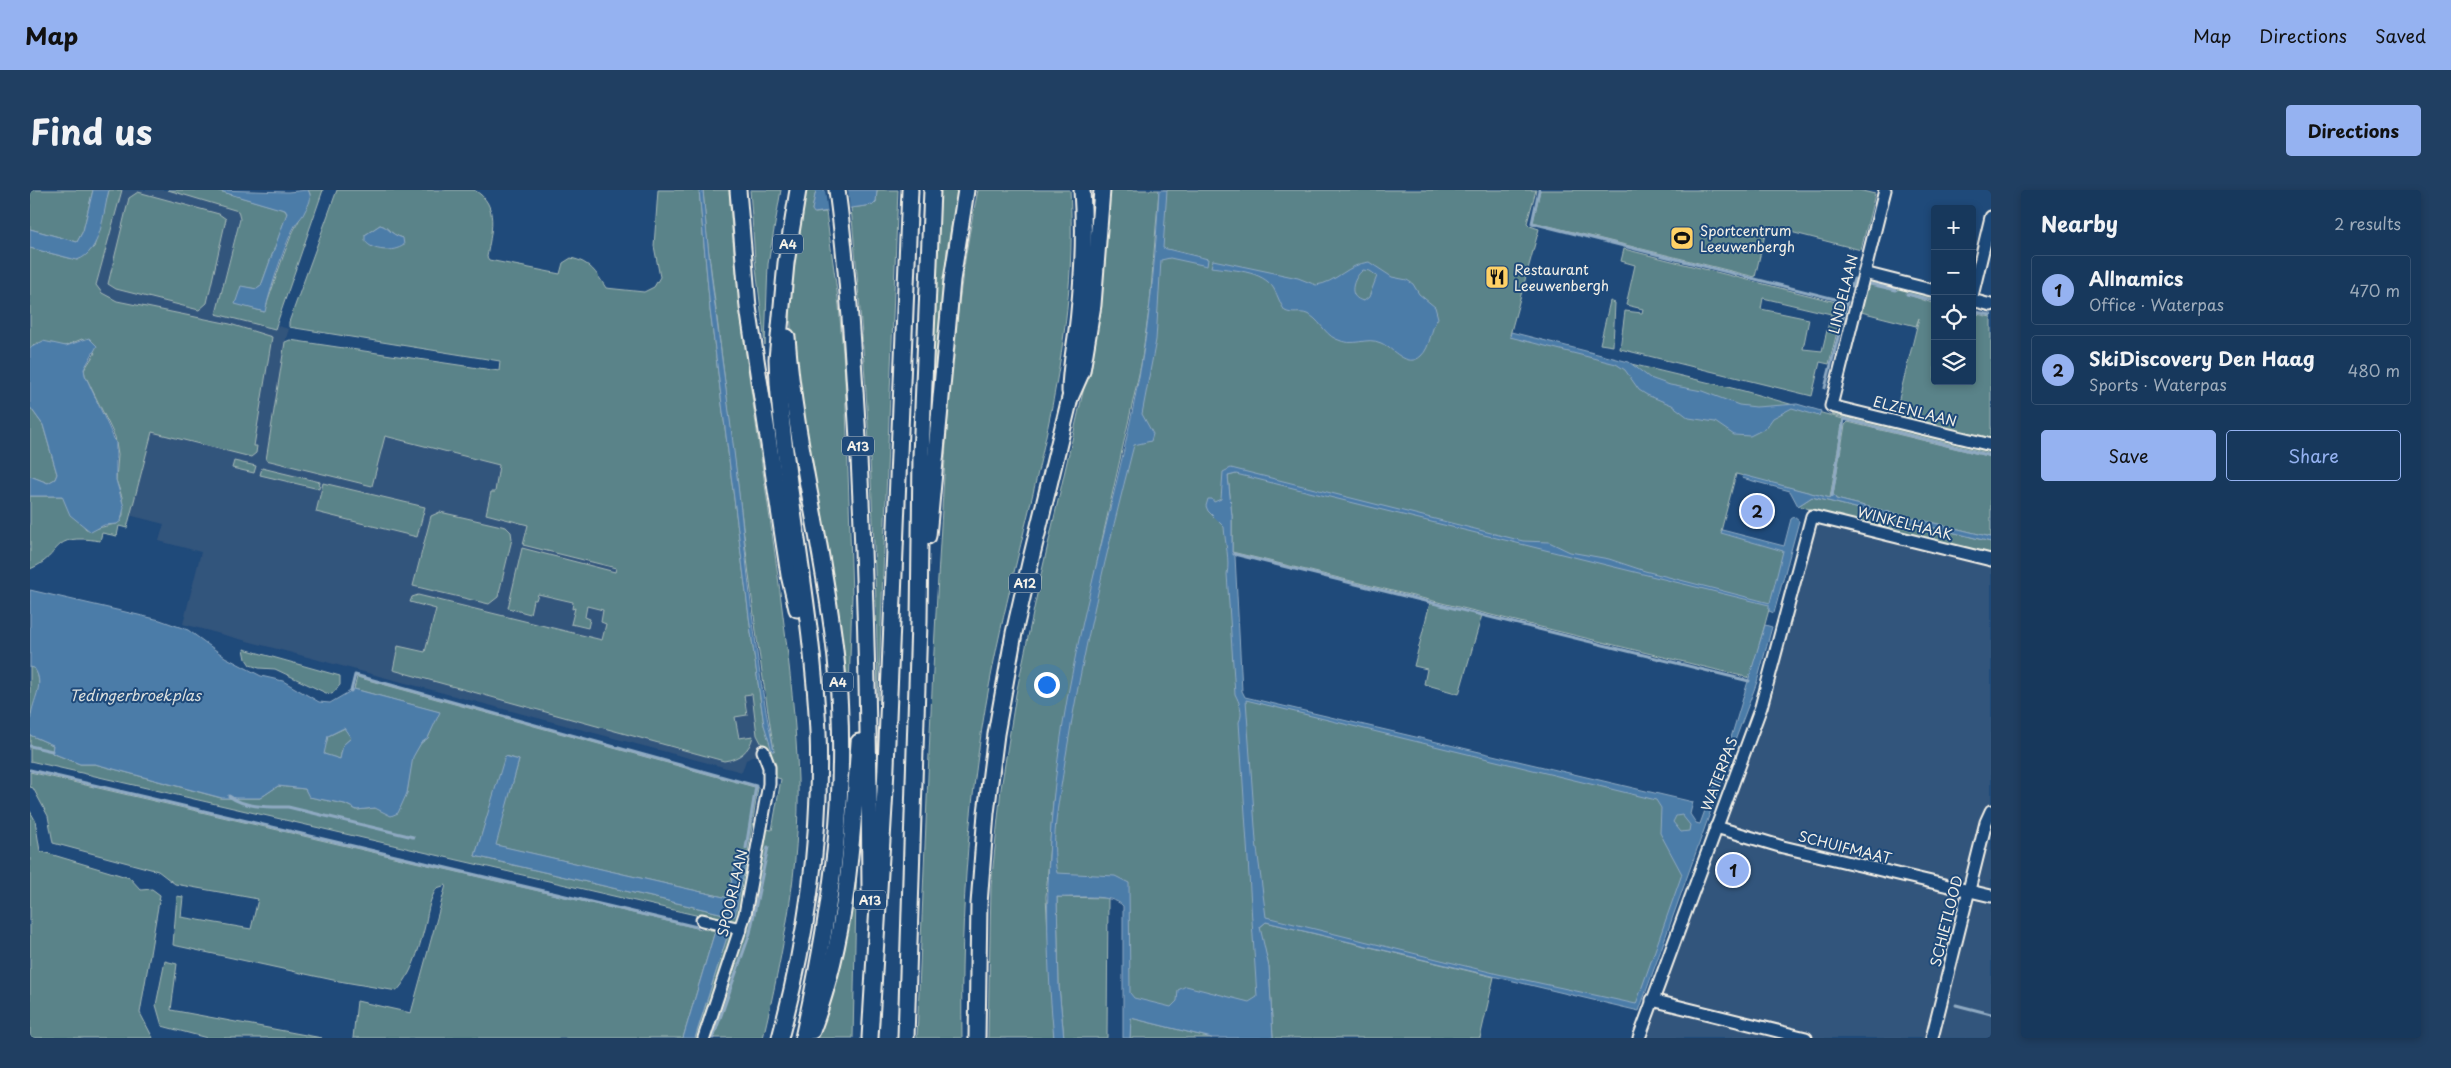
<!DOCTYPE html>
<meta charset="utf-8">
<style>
body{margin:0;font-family:"Playpen Sans",sans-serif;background:#203f62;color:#f1f3f6}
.controls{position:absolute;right:15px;top:15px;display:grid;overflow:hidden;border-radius:5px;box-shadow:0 2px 8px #0003}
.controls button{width:45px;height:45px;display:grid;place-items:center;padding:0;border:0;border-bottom:1px solid #365272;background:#17385c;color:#f1f3f6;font:25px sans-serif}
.you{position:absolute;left:1016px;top:494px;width:18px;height:18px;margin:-12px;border:4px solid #fff;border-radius:50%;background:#1a73e8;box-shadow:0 0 0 8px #1a73e833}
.badge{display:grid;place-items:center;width:32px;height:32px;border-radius:50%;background:#95b2f1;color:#111;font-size:16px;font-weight:700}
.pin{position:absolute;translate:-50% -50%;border:2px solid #fff;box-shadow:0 1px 5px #0006}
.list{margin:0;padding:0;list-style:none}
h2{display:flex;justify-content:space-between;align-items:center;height:65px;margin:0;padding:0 20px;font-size:21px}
h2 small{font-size:16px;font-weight:400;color:#9eacbb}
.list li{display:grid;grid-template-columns:32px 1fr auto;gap:15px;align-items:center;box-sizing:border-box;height:70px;margin:0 10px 10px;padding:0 10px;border:1px solid #365272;border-radius:5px}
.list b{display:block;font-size:19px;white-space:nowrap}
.list p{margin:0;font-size:16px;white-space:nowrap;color:#9eacbb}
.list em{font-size:16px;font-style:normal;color:#9eacbb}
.actions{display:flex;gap:10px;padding:15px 20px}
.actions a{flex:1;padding:11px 0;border:1px solid #95b2f1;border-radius:5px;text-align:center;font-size:18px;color:#95b2f1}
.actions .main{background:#95b2f1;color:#111}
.icon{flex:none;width:28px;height:28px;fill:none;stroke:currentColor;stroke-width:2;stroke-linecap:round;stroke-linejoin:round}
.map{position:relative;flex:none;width:1961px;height:848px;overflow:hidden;border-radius:5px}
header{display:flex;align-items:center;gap:30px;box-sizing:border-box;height:70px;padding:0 25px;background:#95b2f1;color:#111}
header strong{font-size:24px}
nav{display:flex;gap:28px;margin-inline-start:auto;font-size:18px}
.intro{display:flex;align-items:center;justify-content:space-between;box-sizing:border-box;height:120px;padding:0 30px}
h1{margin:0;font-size:35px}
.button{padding:12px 22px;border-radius:5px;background:#95b2f1;color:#111;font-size:18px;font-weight:700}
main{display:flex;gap:30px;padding:0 30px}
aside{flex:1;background:#17385c;border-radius:5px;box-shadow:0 2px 8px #0003}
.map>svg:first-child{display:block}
.built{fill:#33547c}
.green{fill:#5a8389;stroke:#a7bab8;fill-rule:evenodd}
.water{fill:#4b7ba8;stroke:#8faac2;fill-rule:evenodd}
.pier{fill:#1f4a7a}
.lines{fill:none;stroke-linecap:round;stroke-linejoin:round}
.stream{stroke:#8faac2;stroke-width:3}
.minor-casing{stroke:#f4f1e8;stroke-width:15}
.highway-casing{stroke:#f4f1e8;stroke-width:19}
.minor{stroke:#1f4a7a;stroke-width:11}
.highway{stroke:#1f4a7a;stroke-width:15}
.labels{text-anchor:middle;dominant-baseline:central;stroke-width:4;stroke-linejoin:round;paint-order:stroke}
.shield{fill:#1f4a7a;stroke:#b4bfc7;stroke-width:1}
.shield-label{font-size:12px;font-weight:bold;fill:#f4f1e8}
.poi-label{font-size:14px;fill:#f4f1e8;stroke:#1f4a7a;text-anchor:start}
.street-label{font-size:14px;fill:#f4f1e8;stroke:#1f4a7a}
.water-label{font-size:15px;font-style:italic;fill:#dbdfde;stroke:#1f4a7a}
</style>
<header>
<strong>Map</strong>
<nav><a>Map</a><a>Directions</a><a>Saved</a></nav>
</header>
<div class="intro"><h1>Find us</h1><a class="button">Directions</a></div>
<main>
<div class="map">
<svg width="1961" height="848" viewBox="0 0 1961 848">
<rect width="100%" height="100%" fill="#1f4a7a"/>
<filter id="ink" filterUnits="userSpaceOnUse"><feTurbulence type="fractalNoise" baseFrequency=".02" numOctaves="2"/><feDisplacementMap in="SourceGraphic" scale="10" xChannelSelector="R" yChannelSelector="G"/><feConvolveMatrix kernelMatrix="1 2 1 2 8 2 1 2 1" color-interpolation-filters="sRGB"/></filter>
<g filter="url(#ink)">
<g class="built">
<path d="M90,0H141L212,17L187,120L259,139L254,155L679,215L737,559L716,570L712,582L153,434L171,362L129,351L134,334L95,324L63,105Z"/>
<path d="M1778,321L1961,366V848H1606L1611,827L1727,505Z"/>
</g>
<g class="green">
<path d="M0,0H63L53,41L47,52L0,39Z"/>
<path d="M79,0H92L66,95L72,103L87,111L200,134L242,147L224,256H227L226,263L221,267L122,242L97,338L89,336L87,346L72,343L70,351C17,342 35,365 0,379V306H32L56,339C67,340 76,335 87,334L93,325L92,307L86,290L88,265L85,247L55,185L54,180L65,163L52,149L35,156L7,153L0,158V58L47,70L64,57Z"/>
<path d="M138,0H186L255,20L257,24L231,96L227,99L214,97L205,113L234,122C243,97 251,70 261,46C268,31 276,20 280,4L278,0H293L245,139L186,124L210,29L208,21Z"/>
<path d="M307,0H444C470,14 461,43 457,67L459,70L530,84L533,73L541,68C560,72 566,82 576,98L614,102L624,97L630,87L624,56L628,0H669L680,120L722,450L734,535L744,561L727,449L677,48L673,0H699C708,143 736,284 753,426C760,480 766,534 768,589C770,677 753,763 733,848H678L735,639L742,640L751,589L744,587L738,566L727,545L722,504L714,505L717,525L705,527L709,548L723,546C720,561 709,569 694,571L363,480L368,456L395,462L406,419L380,412L382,407L388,405L572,450L576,434L571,432L573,420L557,416L555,427L560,429L558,438L541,434L545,418L542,419L543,412L508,404L506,410H503L500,424L478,418L492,358L585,382L586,378L493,355L498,335L456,324L461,302H465L469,275L355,246L342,296L236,270L255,152L260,150L469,181L470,171L259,137V132ZM350,35C359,37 359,44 373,48L354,59L341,56L335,45Z"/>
<path d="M720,0H751L738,74L735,155L725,69Z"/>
<path d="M772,0H786L782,20L785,23L796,22L809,116L815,187L822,406L819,501L812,502L762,154L758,90Z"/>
<path d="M847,0H868L848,510C846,346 837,182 821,18L843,15L846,12Z"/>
<path d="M909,0H928L917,59L900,240Z"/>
<path d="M948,0H1040C1050,161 996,315 964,471C939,594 930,722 932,848H887C894,683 900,518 910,353C917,235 923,115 948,0Z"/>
<path d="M1079,0H1129L1120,113L1111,175L1046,467L1023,612L1016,707L1024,848H958L961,696L971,599L986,504L1011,385L1067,141Z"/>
<path d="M1133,0H1506L1497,33L1500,36L1509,39L1480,145L1714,201L1813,229L1800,308L1706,284L1691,341L1760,359L1740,416L1720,488L1202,362V326L1198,286L1206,284L1202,281L1195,286L1209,502L1212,508L1656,614L1666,652L1607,819L1229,729L1236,848L1095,821V711L1019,694L1020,665L1043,499L1104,237L1125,112Z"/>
<path d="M1510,0H1828L1845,4L1831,60L1737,36L1725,87L1503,32Z"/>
<path d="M108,2L189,24L196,29L177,113L169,120L86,99L78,94L99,8Z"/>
<path d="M1594,59L1814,114L1799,174L1790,172L1782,206L1590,159L1595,121L1612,123L1613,119L1596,115L1605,75L1591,71ZM1733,108L1801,124L1792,161L1773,159L1779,129L1731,119Z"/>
<path d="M1840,90L1905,105V110L1877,103L1876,104L1905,114V191H1942V123L1961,127V249L1865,225L1889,128L1886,136L1831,122L1829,119L1836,92Z"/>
<path d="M1580,111L1585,113L1583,156L1570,154Z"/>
<path d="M0,217L13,235L27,284L25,289L18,293L0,286Z"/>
<path d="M1807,222L1961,259V264L1802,225Z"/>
<path d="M1818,232L1961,267V347L1806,309L1803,304L1815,235Z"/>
<path d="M204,271L226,276L224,283L202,278Z"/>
<path d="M232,278L290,292L289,299L230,285Z"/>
<path d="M293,293L395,317L387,347L286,322Z"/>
<path d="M1782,307L1961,352V364L1768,316Z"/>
<path d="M410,322L476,337L481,342L482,349L468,407L459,414L383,396L401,326Z"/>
<path d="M1400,413L1452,425L1429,504L1394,494L1397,479L1384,476Z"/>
<path d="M214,459L310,486V495L302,504L296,503L245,479L229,478L220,475L216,469Z"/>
<path d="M0,477H4C16,495 2,515 0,534Z"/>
<path d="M327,487L728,598L717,669L720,672L711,725L706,733H700L0,571V545L23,555L22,563L50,574H65L191,608H230L248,596L275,599L280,607L315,614L327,620L345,618L377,603L382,567L391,553L398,548L409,522L324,499ZM476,566L489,570L465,655L698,708L706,671L698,727L690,723L445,666Z"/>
<path d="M315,538L321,548L313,555L310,569L293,564L298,546Z"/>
<path d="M0,582L667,738L678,740L682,735L704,745L670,848H665L698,744L682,738L680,740L685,741L653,848H323L327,811L381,823L416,695L407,698C398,711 398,725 394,740C388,762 382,784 367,801L303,790L143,755L147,706L153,707L151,727L221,739L228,709L145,694L128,681L23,653L18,626L3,598L0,597Z"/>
<path d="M0,621L5,630L10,661L100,688L111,700L122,699L130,705L110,823L123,848H0Z"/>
<path d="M827,660L823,848H784Z"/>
<path d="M1027,707L1078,708L1077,848H1034L1029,797Z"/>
<path d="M1236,732L1464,787L1450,848H1243L1239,777L1230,741V737Z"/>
<path d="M135,771L147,774L141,820L292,848H177L132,836L126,815Z"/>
<path d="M1101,828L1182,848H1100Z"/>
</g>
<g class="water">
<path d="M63,0H79C73,22 72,62 47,70L0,58V39L47,52L53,41Z"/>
<path d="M186,0L258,2L278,0C283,8 279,14 275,21C273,27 269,29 266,34C256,49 239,103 235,122L205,114L211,96L227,99L231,96L257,23L255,20L247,18Z"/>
<path d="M669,0H673C680,96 696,191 707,286C718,377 724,472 744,561H742L734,535L722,450L680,120Z"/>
<path d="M786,0H847L846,12L843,15L784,23L782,20Z"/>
<path d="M1129,0H1137L1133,58L1178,69L1177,76L1140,68L1131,70L1126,150L1112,224L1123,244L1121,251L1104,255C1077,360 1052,464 1035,571C1030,607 1020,647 1027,683L1085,686L1099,693L1100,803L1104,808L1141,817L1147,811L1148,800L1156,796L1219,812L1227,807L1209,532C1214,523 1209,512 1205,504L1197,384C1200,370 1195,353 1194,337L1178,321L1176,316L1178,309H1182L1184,312L1191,309L1193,282L1201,278L1493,351L1519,352L1540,362L1579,369L1615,381L1740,413L1753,361L1691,343L1692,340L1754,356L1761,329L1764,327L1769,331L1744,423L1739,421V415L1206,284L1198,286L1202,326V362L1205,366L1212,501L1215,507L1663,612L1660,624L1666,633L1670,634L1689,582L1694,584L1609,821L1236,732L1230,737L1239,777L1243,848H1182L1101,828L1100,848H1093V716C1082,703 1045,708 1027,707L1029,797L1034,848H1024C1012,729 1017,622 1038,504C1058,394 1092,286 1111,176C1121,118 1126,59 1129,0ZM1216,510L1626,610L1631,618L1630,643L1652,684L1606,814L1468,784L1236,727L1226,651ZM1652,625L1660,635L1659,641L1651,642L1643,632L1646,626Z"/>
<path d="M350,35C359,37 359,44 373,48L374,55C363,63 342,61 335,51V45Z"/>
<path d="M1183,70L1268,88L1286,95C1306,93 1318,74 1339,72L1362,87L1377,90L1383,94L1389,104L1405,117L1408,128C1400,139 1401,157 1391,166C1377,179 1363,158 1351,153C1336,146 1324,158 1306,149C1294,144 1289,128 1277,124C1270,121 1263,125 1255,121C1250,114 1248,106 1244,99C1233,80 1201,80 1181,77ZM1333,80L1340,81L1347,86L1339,107L1334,111C1316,108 1323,88 1333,80Z"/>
<path d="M1481,142L1599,172L1620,188L1640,195L1672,201L1709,215L1726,217L1767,214L1791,221L1789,226L1762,218L1743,228L1736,238L1720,246L1704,245L1685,232L1659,228L1642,215L1617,205L1609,200L1595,180L1586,174L1480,147Z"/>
<path d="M59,148L67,156L54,179L55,185L86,253V290L94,317L91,331L87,334L74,335L61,342L40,325L32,306H0V286L18,293L25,289L27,284L13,235L0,217V158L13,151L36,156Z"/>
<path d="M1713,285L1800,308L1802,302L1806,309L1961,347V352L1782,307L1768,316L1760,301L1712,288Z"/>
<path d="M0,400L130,430L158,440L195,467L231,486L253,491L289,512L300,513L324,499L410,522L398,548L391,553L383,567L377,603L368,623L361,626L345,618L327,620L315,614L279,607L275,599L248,596L230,608H192L65,574H50L22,563L23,555L0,545C0,537 0,528 2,520C6,504 14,492 4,478L0,477ZM314,538L321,548L313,555L310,569L294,564L298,546Z"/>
<path d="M1735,435L1742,437L1727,492L1700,564L1697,561Z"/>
<path d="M475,566L489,570L466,655L698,708L706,670L716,673L705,726L698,727L690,723L445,666Z"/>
<path d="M685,741L698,744L665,848H653Z"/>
</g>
<path class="pier" d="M795,0H818L820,21L798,24Z"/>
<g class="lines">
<g class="stream">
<path d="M1509,0L1502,33L1817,112L1795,198"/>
<path d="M1840,94L1866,100"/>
<path d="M1822,96L1824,89"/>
<path d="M1877,104L1905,111"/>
<path d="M1942,121L1961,125"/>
<path d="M1802,306L1814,229L1961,266"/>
<path d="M1204,364L1719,491"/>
<path d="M321,501L325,485L726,596L716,658"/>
<path d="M0,556L22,561"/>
<path d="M0,580L667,737"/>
<path d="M199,606C215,618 239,617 258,617L383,647"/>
<path d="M1926,815L1961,824"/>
<path d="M683,848L720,743L738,657"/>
</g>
<g class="minor-casing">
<g id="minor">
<path d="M1855,0L1801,216L1961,255"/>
<path d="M1834,83L1905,101"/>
<path d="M1942,106L1961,27"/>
<path d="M1942,110L1961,115"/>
<path d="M1686,637L1753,657L1961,706"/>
<path d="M672,730L711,739"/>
<path d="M1622,810L1776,848"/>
<path d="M674,848L715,724L739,594V577L733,561"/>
<path d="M1609,848L1731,517L1782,326L1961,370"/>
<path d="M1902,848L1956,632L1961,621"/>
</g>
</g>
<g class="highway-casing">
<g id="highway">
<path d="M708,0L718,117L759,385L767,419"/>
<path d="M807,0C818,82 823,166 828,249C836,399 839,550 840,700"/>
<path d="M757,147C765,255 795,361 806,469C820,601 801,720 773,848"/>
<path d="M1040,202C1040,175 1047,149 1049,122C1053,82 1055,40 1052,0"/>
<path d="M898,346L922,90L936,0"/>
<path d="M782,841C818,745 822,652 829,552"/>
<path d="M750,848C777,747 792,646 788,542C783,425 757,309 748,193L747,169L756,73L768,0"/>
<path d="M840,848L855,600L880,0"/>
<path d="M876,848L889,432L891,266L902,0"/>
<path d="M947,848L949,714L956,623L966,544L984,443L1000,373L1040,208L1052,181L1063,115L1072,0"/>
</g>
</g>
<use href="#minor" class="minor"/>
<use href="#highway" class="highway"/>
</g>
</g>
<defs>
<g id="stadium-square" transform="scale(1.25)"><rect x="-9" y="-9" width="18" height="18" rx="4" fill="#ffd166" stroke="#1f4a7a"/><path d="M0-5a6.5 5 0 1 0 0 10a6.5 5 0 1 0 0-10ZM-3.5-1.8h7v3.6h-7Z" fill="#111"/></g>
<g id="restaurant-square" transform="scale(1.25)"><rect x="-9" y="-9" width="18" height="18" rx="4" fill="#ffd166" stroke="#1f4a7a"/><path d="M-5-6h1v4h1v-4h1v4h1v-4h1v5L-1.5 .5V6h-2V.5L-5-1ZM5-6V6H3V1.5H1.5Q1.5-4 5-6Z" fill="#111"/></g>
</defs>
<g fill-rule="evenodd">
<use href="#stadium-square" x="1652" y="48"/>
<use href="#restaurant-square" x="1467" y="87"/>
</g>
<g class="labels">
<g class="shield">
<rect x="743" y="44.5" width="30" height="19" rx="4"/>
<rect x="812" y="246.5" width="32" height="19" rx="4"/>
<rect x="979" y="383.5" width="32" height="19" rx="4"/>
<rect x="793" y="482.5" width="30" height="19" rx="4"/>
<rect x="824" y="700.5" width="32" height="19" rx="4"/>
</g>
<g class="shield-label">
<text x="758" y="54">A4</text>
<text x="828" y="256">A13</text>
<text x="995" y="393">A12</text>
<text x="808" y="492">A4</text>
<text x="840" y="710">A13</text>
</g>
<g class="poi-label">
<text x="1670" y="40">Sportcentrum<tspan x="1670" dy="16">Leeuwenbergh</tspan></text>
<text x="1484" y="79">Restaurant<tspan x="1484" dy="16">Leeuwenbergh</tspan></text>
</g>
<g class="street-label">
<text transform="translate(1813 104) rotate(-76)">LINDELAAN</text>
<text transform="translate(1885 221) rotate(14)">ELZENLAAN</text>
<text transform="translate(1875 333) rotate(14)">WINKELHAAK</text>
<text transform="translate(1689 584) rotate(-69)">WATERPAS</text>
<text transform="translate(1815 657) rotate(14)">SCHUIFMAAT</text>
<text transform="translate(702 703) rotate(-77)">SPOORLAAN</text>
<text transform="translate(1916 731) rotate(-76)">SCHIETLOOD</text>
</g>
<g class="water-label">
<text x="105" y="504">Tedingerbroekplas</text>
</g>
</g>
</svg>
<div class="controls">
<button>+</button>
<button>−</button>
<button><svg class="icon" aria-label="locate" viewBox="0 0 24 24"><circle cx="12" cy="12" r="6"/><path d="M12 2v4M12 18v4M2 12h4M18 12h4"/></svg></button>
<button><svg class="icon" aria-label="layers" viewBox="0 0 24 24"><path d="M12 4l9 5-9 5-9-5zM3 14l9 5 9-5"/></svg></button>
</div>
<div class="you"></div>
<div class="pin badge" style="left:1703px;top:680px">1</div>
<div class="pin badge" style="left:1727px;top:321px">2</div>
</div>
<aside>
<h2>Nearby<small>2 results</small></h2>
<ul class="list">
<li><span class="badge">1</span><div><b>Allnamics</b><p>Office · Waterpas</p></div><em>470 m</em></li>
<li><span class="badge">2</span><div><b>SkiDiscovery Den Haag</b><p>Sports · Waterpas</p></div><em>480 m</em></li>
</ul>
<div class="actions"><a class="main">Save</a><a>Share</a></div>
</aside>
</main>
